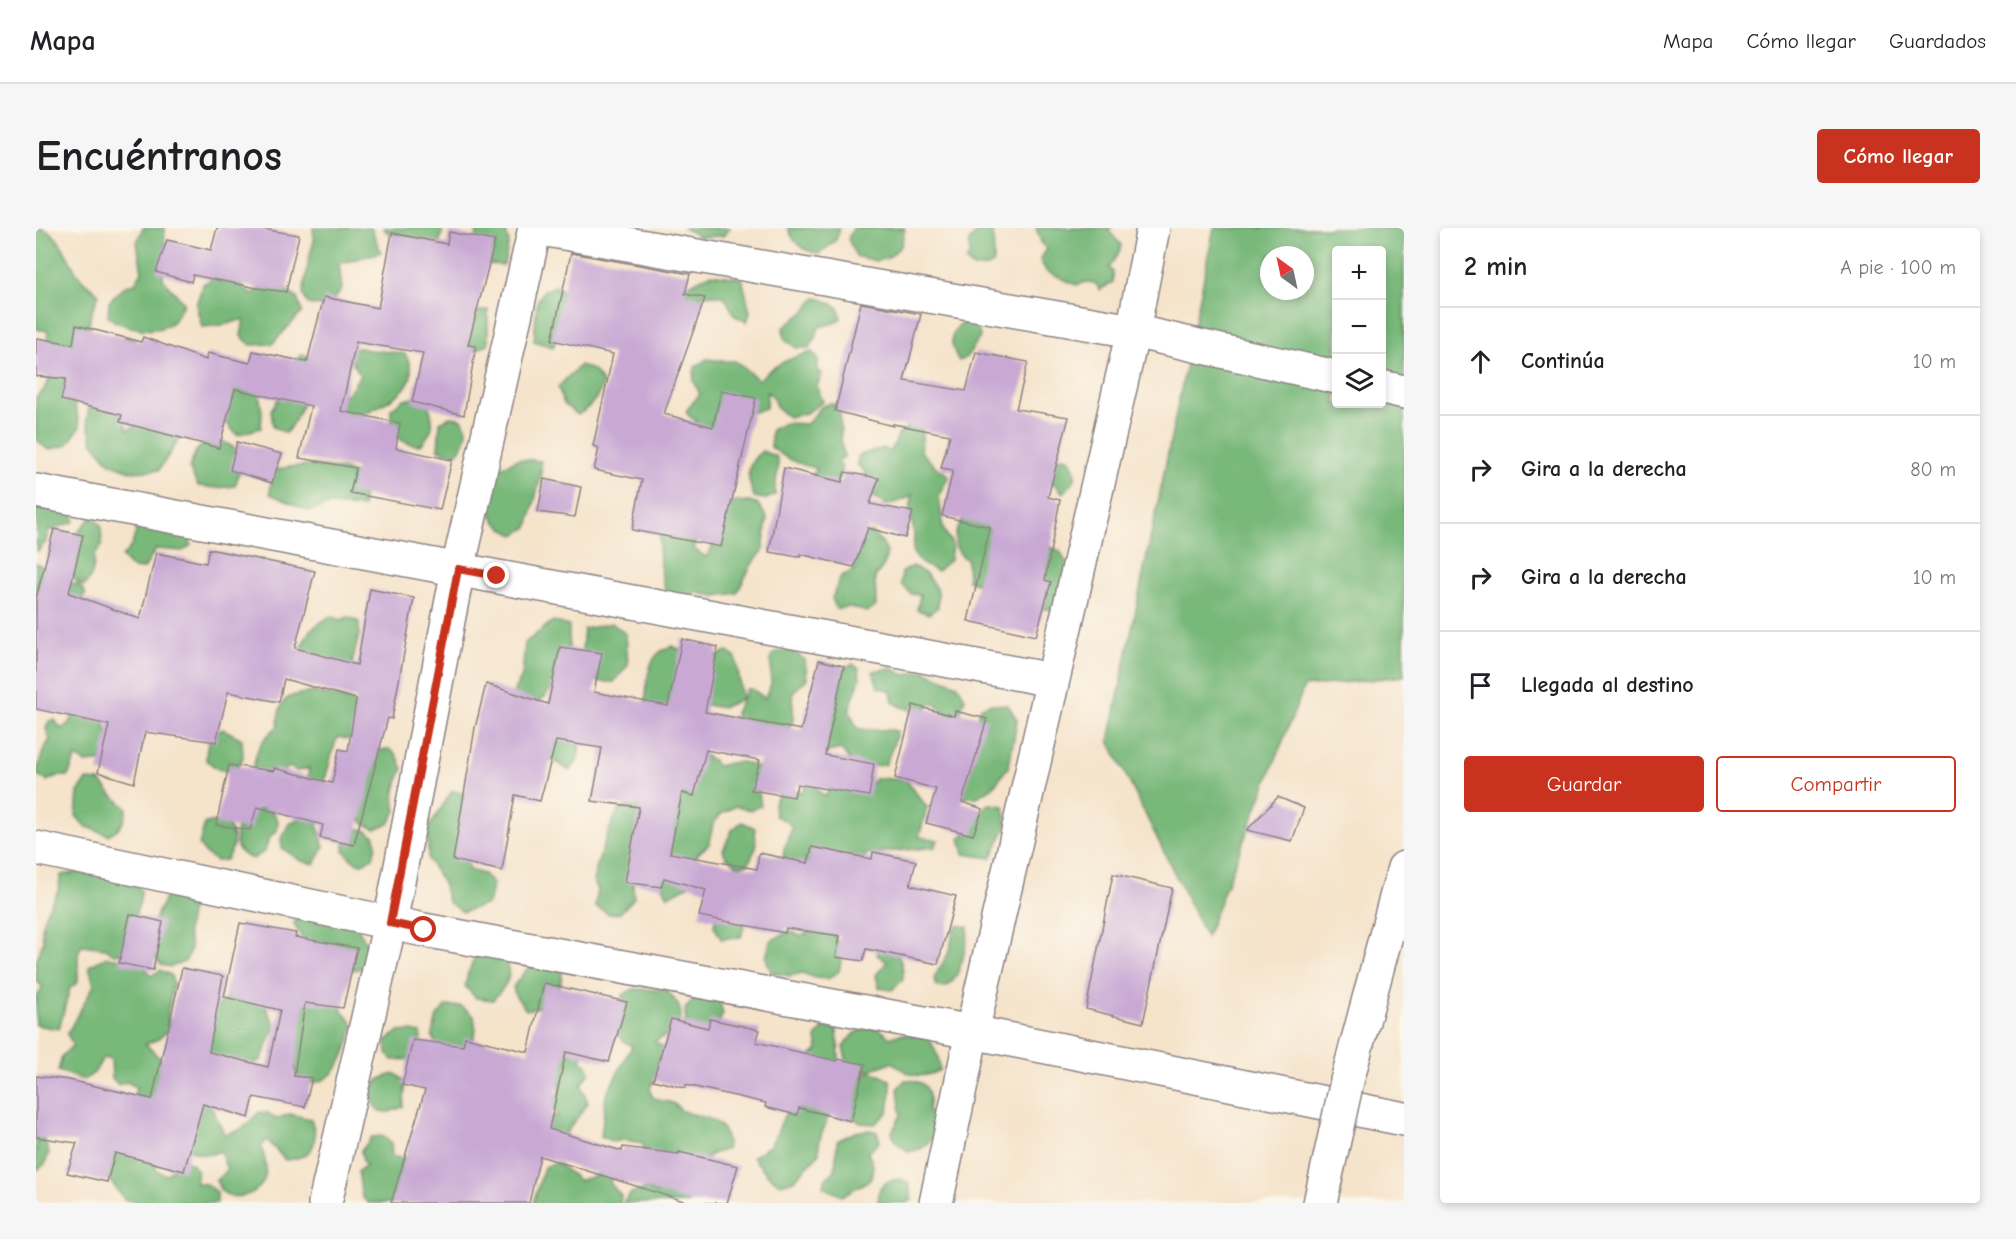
<!DOCTYPE html>
<html lang="es">
<meta charset="utf-8">
<style>
body{margin:0;font-family:"Comic Neue",sans-serif;background:#f6f6f6;color:#202124}
.controls{position:absolute;right:18px;top:18px;display:grid;overflow:hidden;border-radius:6px;box-shadow:0 3px 9px #0003}
.controls button{width:54px;height:54px;display:grid;place-items:center;padding:0;border:0;border-bottom:2px solid #e0e0e0;background:#fff;color:#202124;font:30px sans-serif}
.compass{position:absolute;left:1224px;top:18px;width:54px;height:54px;border-radius:50%;background:#fff;box-shadow:0 3px 9px #0003;rotate:327deg}
.stop{position:absolute;width:18px;height:18px;margin:-14px;border:4px solid #c8321e;border-radius:50%;background:#fff}
.stop.end{background:#c8321e;border-color:#fff;box-shadow:0 2px 6px #0008}
.list{margin:0;padding:0;list-style:none}
h2{display:flex;justify-content:space-between;align-items:center;height:78px;margin:0;padding:0 24px;font-size:26px}
h2 small{font-size:20px;font-weight:400;color:#757577}
.list li{display:grid;grid-template-columns:39px 1fr auto;gap:18px;align-items:center;box-sizing:border-box;height:108px;padding:0 24px;border-top:2px solid #e0e0e0}
.list b{display:block;font-size:22px;white-space:nowrap}
.list em{font-size:20px;font-style:normal;color:#757577}
.actions{display:flex;gap:12px;padding:18px 24px}
.actions a{flex:1;padding:14px 0;border:2px solid #c8321e;border-radius:6px;text-align:center;font-size:21px;color:#c8321e}
.actions .main{background:#c8321e;color:#fff}
.icon{flex:none;width:33px;height:33px;fill:none;stroke:currentColor;stroke-width:2;stroke-linecap:round;stroke-linejoin:round}
.map{position:relative;flex:none;width:1368px;height:975px;overflow:hidden;border-radius:6px}
header{display:flex;align-items:center;gap:36px;box-sizing:border-box;height:84px;padding:0 30px;background:#fff;border-bottom:2px solid #e0e0e0}
header strong{font-size:28px}
nav{display:flex;gap:33px;margin-inline-start:auto;font-size:21px}
.intro{display:flex;align-items:center;justify-content:space-between;box-sizing:border-box;height:144px;padding:0 36px}
h1{margin:0;font-size:42px}
.button{padding:15px 27px;border-radius:6px;background:#c8321e;color:#fff;font-size:21px;font-weight:700}
main{display:flex;gap:36px;padding:0 36px}
aside{flex:1;background:#fff;border-radius:6px;box-shadow:0 3px 9px #0003}
.map>svg:first-child{display:block}
.forest{fill:#78b879;stroke:#4d6d5a;stroke-width:1.5;fill-rule:evenodd}
.building{fill:#c9a9d4}
.lines{fill:none;stroke-linecap:round;stroke-linejoin:round}
.minor-casing{stroke:#8c8282;stroke-width:36}
.minor{stroke:#fff;stroke-width:33}
.minor-bridge-casing{stroke:#8c8282;stroke-width:36;stroke-linecap:butt}
.minor-bridge{stroke:#fff;stroke-width:33}
.route{stroke:#c8321e;stroke-width:8}
</style>
<header>
<strong>Mapa</strong>
<nav><a>Mapa</a><a>Cómo llegar</a><a>Guardados</a></nav>
</header>
<div class="intro"><h1>Encuéntranos</h1><a class="button">Cómo llegar</a></div>
<main>
<div class="map">
<svg width="1368" height="975" viewBox="0 0 1368 975">
<rect width="100%" height="100%" fill="#fbf7ec"/>
<filter id="ink" filterUnits="userSpaceOnUse"><feTurbulence type="fractalNoise" baseFrequency=".0167" numOctaves="2"/><feDisplacementMap in="SourceGraphic" scale="12" xChannelSelector="R" yChannelSelector="G"/><feConvolveMatrix kernelMatrix="1 2 1 2 8 2 1 2 1" color-interpolation-filters="sRGB"/></filter>
<filter id="wash" filterUnits="userSpaceOnUse"><feTurbulence type="fractalNoise" baseFrequency=".008" numOctaves="4" result="noise"/><feDisplacementMap in="SourceGraphic" scale="24" xChannelSelector="R" yChannelSelector="G"/><feGaussianBlur stdDeviation="1.35" result="paint"/><feColorMatrix in="noise" values="0 0 0 0 0 0 0 0 0 0 0 0 0 0 0 0 0 1.4 0 .05"/><feComposite in="paint" operator="in"/></filter>
<g filter="url(#wash)">
<rect width="100%" height="100%" fill="#f5e3ca"/>
<g class="forest">
<path d="M0,0C27,1 30,35 45,50C50,56 57,61 63,66L55,85L52,107L42,126L11,115L12,103L0,101Z"/>
<path d="M107,0H129L127,51L148,75C144,81 140,91 135,95C119,108 86,99 72,89L73,74L88,59L99,55L106,44L101,14Z"/>
<path d="M277,0H335L345,24L303,36L306,61L292,79L272,76L267,67L273,30L278,13Z"/>
<path d="M347,0H405L406,6L400,24L360,12Z"/>
<path d="M441,0L469,1L473,14L468,37L449,36L440,14Z"/>
<path d="M648,0H694L687,8L663,9Z"/>
<path d="M752,0H804L800,12L783,26C767,23 757,15 752,0Z"/>
<path d="M817,0H869L865,18L852,30L840,33L820,28L812,11Z"/>
<path d="M1000,0H1075L1072,2L1085,17L1084,22L1073,40L1077,44V54L1064,62L1059,55L1050,54L1040,57L1010,43L1004,32L1011,21L1005,14Z"/>
<path d="M1178,0H1368V448L1268,459L1170,709L1073,513ZM1300,22H1346V176H1300ZM1233,27H1269V63H1233Z"/>
<path d="M957,3L958,35L952,39L937,40L930,33L934,27L933,13L942,4Z"/>
<path d="M184,46L205,57L216,67L230,56L243,57L261,70L266,84L236,116L215,117L205,108L208,91L188,97L166,99L160,77L167,56Z"/>
<path d="M674,46L706,50L714,84L711,94L699,88L688,68C679,69 674,65 666,67L661,77L637,60L657,55Z"/>
<path d="M520,58L533,67L524,105L517,119L498,113L501,74L508,62Z"/>
<path d="M780,70L788,72L802,79L805,90L798,95L783,99L780,110L773,120H761L749,112L747,100L767,85Z"/>
<path d="M452,82V116L435,125L425,122L435,84Z"/>
<path d="M934,90L942,99L944,109L930,130L923,133C911,113 913,101 934,90Z"/>
<path d="M90,108L99,112L88,189L91,201L108,196L145,208L123,242L97,244L74,235L57,215L51,192L54,171L72,119Z"/>
<path d="M324,120C335,124 356,123 369,126C392,162 345,175 322,189L303,184V171L314,163L324,147L315,131V121Z"/>
<path d="M776,124L782,130V145H786L781,158L787,174L770,185L752,189L741,180L736,168L731,164L730,180L709,187V205L649,198L661,194L652,187L650,183L664,166L657,153L659,139L671,131L687,133H699L723,152C736,137 756,129 776,124Z"/>
<path d="M266,126L277,131C273,161 268,181 250,205L237,199L235,182L246,165L253,139Z"/>
<path d="M544,137L557,142L567,155C563,170 554,179 542,187L528,176L522,159Z"/>
<path d="M15,147L34,149C34,170 41,180 44,199L31,217L12,222L0,211V169L7,163Z"/>
<path d="M196,154L222,159L226,184L225,200L201,207L186,190Z"/>
<path d="M384,170L392,174C398,196 400,199 385,217C360,216 354,206 355,181L368,171Z"/>
<path d="M795,175L804,180L805,214L808,229L800,233L805,237V245L794,267L774,254L780,240C763,237 748,230 735,219V202L749,195L771,196L785,179Z"/>
<path d="M414,189L425,190C435,203 431,213 421,225L409,224L402,221L404,194Z"/>
<path d="M877,193L887,198L885,224L900,239L913,247L903,268L907,301L916,316L914,332L901,343L886,336L877,325L878,307L874,280L877,267L867,272L851,277L834,267L836,255L828,243L821,236L823,227L848,220L854,224L863,206Z"/>
<path d="M175,209C206,219 210,228 199,258L181,260L162,258L153,240L160,223Z"/>
<path d="M726,223L741,229C745,243 738,252 739,267L730,271L718,269C711,250 708,237 726,223Z"/>
<path d="M1023,229L1033,230C1042,248 1043,251 1027,265L1018,255L1009,258L1016,236Z"/>
<path d="M482,231L505,233V248L492,299L479,307C445,292 453,273 459,242Z"/>
<path d="M279,237C314,246 327,232 327,279L292,277L273,283L234,266L236,243L251,239Z"/>
<path d="M0,273L37,284L38,294L13,302L10,314L1,324Z"/>
<path d="M702,273L721,275L731,290L727,323L716,336L701,365L679,368L662,365L643,369L630,365C624,345 622,324 624,304H661L658,321L670,329L683,309L689,279Z"/>
<path d="M56,289L65,297L66,318L58,328C58,341 57,348 48,358L40,353L35,343L43,302Z"/>
<path d="M930,289L947,294L954,303L945,357L932,352L931,332C914,321 916,303 930,289Z"/>
<path d="M103,293L153,306L155,317L147,323L120,321L108,341L96,340L86,329L96,317Z"/>
<path d="M835,304L846,315L851,324L848,337L839,349L840,378L831,384L813,379L800,381L796,370L805,348L819,342L816,331L822,310Z"/>
<path d="M972,309L1015,319L1024,323L1032,338L1017,382L1004,380Z"/>
<path d="M0,335L12,342L11,351L43,357L50,366L40,376L0,386Z"/>
<path d="M877,338L890,346L902,363V379L893,386L881,382L884,367L875,366L865,356L866,344Z"/>
<path d="M294,388L305,392L312,389L323,394V407L315,440L273,430L266,417L274,402Z"/>
<path d="M517,393L533,398V428L525,447L508,470L489,478L476,471L479,460L486,449L489,415Z"/>
<path d="M576,395L590,406L592,437L578,454L554,453L544,442L548,401Z"/>
<path d="M636,418L648,424L638,485L609,479C611,463 609,437 623,425C626,422 632,420 636,418Z"/>
<path d="M690,423L700,430L706,470C689,480 683,482 664,474L674,432Z"/>
<path d="M756,423L769,432L771,451L757,464V493L749,507L700,494L699,485L711,461H716L729,470L735,456V428L741,424Z"/>
<path d="M817,436L823,441L824,451L813,482L821,500C835,504 847,500 861,503L857,518L849,537C823,539 820,543 805,521L781,527L802,443Z"/>
<path d="M855,440L868,447L888,443L922,457L929,470L921,492L897,475L883,485L864,478L857,474L855,463L842,459L837,443Z"/>
<path d="M277,464L313,472L323,479L333,502L311,511L302,509C294,525 294,542 286,557L272,550L273,540L261,543L253,539L243,546L217,549C218,525 222,514 242,498C242,470 251,467 277,464Z"/>
<path d="M70,474L69,499L76,513L70,533L49,535L40,529L32,548H21L11,553L0,546L8,520L14,512L10,501L13,493L19,492L25,501L32,496L40,485Z"/>
<path d="M954,476L972,477L981,492L973,538L956,560L941,569L922,570L938,497L945,479Z"/>
<path d="M187,501L206,511L207,530L197,545L182,541L170,532C170,516 173,508 187,501Z"/>
<path d="M527,503L544,517L541,534L534,543L518,533L501,525Z"/>
<path d="M353,521L361,527L367,541C360,556 356,566 360,583L353,596L339,601L328,596L323,588L342,522Z"/>
<path d="M669,528L677,532L682,538C699,533 710,531 725,542L721,554L725,578L714,582L700,578L685,586L677,596L673,616L662,626L656,639L652,658L632,668L623,650L645,569L653,561L659,537Z"/>
<path d="M840,550L870,552L891,579L883,609L902,612L899,619L829,626L834,652L778,634L746,641L748,621L756,600L751,593L739,588L738,575L746,562L766,564L773,554L789,569L796,558L830,562Z"/>
<path d="M51,552L64,553L77,568L91,580C89,595 85,600 72,607L49,598L40,588L42,564Z"/>
<path d="M416,563L434,567L427,623L433,642L448,646L457,656L452,676L427,684L412,674L407,655L392,631V601Z"/>
<path d="M602,576L608,589L596,646L598,670L584,685L573,686L559,678L562,662L557,653C560,640 575,589 584,582C588,579 596,578 602,576Z"/>
<path d="M953,576L968,578L971,597L955,630L928,626L924,610L933,602L939,586Z"/>
<path d="M233,579L242,592L241,603L233,610L229,623L217,631C199,625 198,616 201,599L215,583Z"/>
<path d="M266,590H276L281,596L288,619L278,636L265,633L246,620L245,611L254,594Z"/>
<path d="M186,593L190,594C200,611 200,615 190,632L180,633L169,625L163,617L169,595Z"/>
<path d="M706,594L719,600L720,620L712,636L703,638L690,629L687,622L696,602Z"/>
<path d="M327,601L339,608L340,618L337,630L324,636L316,632L308,622L309,607L318,602Z"/>
<path d="M43,644L93,651L105,662L104,674L96,696L90,724L78,726L69,720L46,717L42,725V754L34,760L23,801L0,797V768L7,760L0,752V734L7,714L6,701L9,686L22,663L25,647Z"/>
<path d="M134,663L145,666L156,673L151,704L155,720L150,733L135,739L125,737C122,732 117,726 116,721C112,699 123,680 134,663Z"/>
<path d="M681,682L709,694L705,709L685,711L678,698Z"/>
<path d="M268,686L320,697L333,719L326,740L312,743C292,730 266,718 258,695Z"/>
<path d="M922,697L932,699C932,713 924,752 911,758C908,760 904,759 901,759L898,750L914,722L917,703Z"/>
<path d="M782,700L798,707L807,723L803,743L792,751L780,750L766,745L754,748L735,744L730,730L734,713L754,703L765,708Z"/>
<path d="M844,713C862,726 868,729 867,752L856,762L843,760L840,747L851,734L841,727Z"/>
<path d="M441,725L468,730C478,751 471,755 457,772L440,770L429,758L432,745Z"/>
<path d="M71,729L105,734L115,748L124,742L135,747L137,756L132,784L133,802L122,811L110,816L129,836L121,875L98,870L100,859L91,854L82,857L76,850L75,830H67L58,845L48,852L22,843L26,828L37,817L31,806L58,757L53,738Z"/>
<path d="M500,736L526,744C527,756 516,773 505,778C501,780 495,781 490,782L479,767L477,759L489,743Z"/>
<path d="M597,761L630,762C642,774 653,788 636,803C631,807 624,810 619,814L630,822L624,845L614,859L616,868C627,876 630,871 638,876C642,878 644,883 649,884C672,891 692,891 691,921L676,926L665,933L609,928L607,915L588,912L576,914L565,908L570,867L596,818L589,814L578,803L587,767Z"/>
<path d="M195,766L226,773L238,794L237,804L225,832L209,839L170,830L175,785Z"/>
<path d="M662,766L683,771L687,786L677,806L650,799L649,781Z"/>
<path d="M270,769L299,773L318,797C311,820 305,850 277,855C271,856 268,857 263,855C252,829 264,796 270,769Z"/>
<path d="M410,778H425L438,788L440,803L435,818L403,820L396,808L401,788Z"/>
<path d="M787,800L801,801L804,841L767,834L782,822L780,810Z"/>
<path d="M843,800L854,810L864,806L893,809L902,829L904,842C884,852 873,848 856,834L822,846L812,839L807,819C819,802 824,801 843,800Z"/>
<path d="M375,803L385,805V820L379,831L357,832L351,826L350,813L362,804Z"/>
<path d="M525,818L549,823L545,832L551,837L554,844L545,856L552,875L523,915L513,913L512,892L522,887L515,878L516,870L523,867L524,857L521,847Z"/>
<path d="M835,843L854,852C857,864 853,872 852,884L839,896L825,895L812,887L818,853Z"/>
<path d="M360,846L370,854L367,879L353,884L343,883C328,863 338,849 360,846Z"/>
<path d="M869,852C891,852 896,862 892,883L900,891L899,908L886,920L873,924L859,913L856,904L865,887L862,860Z"/>
<path d="M136,861L173,874L189,907C195,903 203,903 208,899C212,897 218,888 223,884L232,885L240,891L254,886L275,891C284,916 277,930 249,932L231,912L225,919C229,929 232,941 228,952C222,968 195,975 184,961C182,958 182,955 180,952L191,942L184,923C171,929 164,927 152,920Z"/>
<path d="M752,879L794,881C791,899 781,907 783,926L757,953L744,956L731,946L716,929C722,925 728,922 733,918C740,912 747,889 752,879Z"/>
<path d="M0,901L5,905L13,924L9,936L0,943Z"/>
<path d="M834,902L841,904L844,913L832,925L837,937L835,951L806,968L787,959L789,952L799,942L801,913L819,904Z"/>
<path d="M348,908L355,916L356,929L371,930L366,975H332L326,969L322,943L330,937L327,933L325,923L336,909Z"/>
<path d="M74,923L118,927L120,942L131,947L141,935L146,932L157,936L161,943L160,955L170,956L181,964V975H104L88,971L69,946Z"/>
<path d="M568,923L579,934L574,955L585,968L584,975H497L508,939L521,935L544,953L548,951L561,948Z"/>
<path d="M864,951L873,955L876,972L871,975H844L842,973L844,960L852,953Z"/>
<path d="M611,961L620,966L623,962H644L652,975H587L595,965Z"/>
</g>
<g id="blocks">
<g class="building">
<path d="M181,0H220L263,7L250,64L221,60L157,47L155,54L120,44L131,12L175,22Z"/>
<path d="M413,4L459,13L432,117L440,118L428,187L376,174L387,125L320,114L305,183L364,195L360,220L416,232L404,282L314,265L320,240L263,230L275,178L199,161L183,220L84,194L86,187L25,172L30,151L0,148V110L37,116L40,97L105,114L107,109L170,132L171,125L214,135L217,123L271,134L288,69L342,80L356,5L411,16Z"/>
<path d="M535,25L654,46L649,66L669,70L628,186L677,199L685,163L720,170L685,319L596,302L606,252L558,242L563,220L557,218L577,126L516,112Z"/>
<path d="M825,75L885,86L868,153L930,163L940,124L992,134L980,181L1033,189L1012,269L1024,272L1009,352L1015,354L1000,408L932,393L954,299L906,288L917,242L905,240L914,207L857,196V198L799,183Z"/>
<path d="M201,214L246,226L236,255L194,242Z"/>
<path d="M748,240L806,254L809,244L843,250L834,276L877,284L869,310L832,300L818,339L764,326V329L733,324Z"/>
<path d="M508,251L545,259L539,289L502,284Z"/>
<path d="M18,301L47,307L33,365L104,391L120,325L170,335L173,321L279,343L259,420L321,437L334,361L378,370L356,491L352,490L318,617L284,610L287,597L221,579L214,602L180,597L193,537L238,543V540L296,555L303,521L312,523L320,471L248,451L243,474L192,464L180,514L109,504L98,555L62,544L73,497L0,481V370Z"/>
<path d="M646,411L682,419L669,484L765,502L783,432L808,438L789,527L838,536L833,568L761,556L758,569L715,562L724,532L670,522L658,568L646,565L634,625L721,641L723,625L772,635L776,619L836,631L837,624L880,633L874,657L920,668L902,736L830,721L827,733L800,729L804,708L750,700L749,705L663,688L670,662L628,650L625,659L589,654L603,579L556,573L566,520L520,513L504,573L479,567L466,643L417,632L439,500L450,456L512,476L524,419L566,425L558,464L632,478Z"/>
<path d="M877,477L918,488L919,483L951,491L926,574L947,581L937,607L890,595L900,561L859,550Z"/>
<path d="M1242,569L1268,580L1256,613L1211,602Z"/>
<path d="M1077,646L1136,660L1107,795L1050,781Z"/>
<path d="M94,686L127,694L117,742L83,735Z"/>
<path d="M204,695L260,705L259,709L321,720L307,780L269,775L258,848L276,850L269,879L218,869L213,890L167,876L148,943L79,925L71,954L31,945L41,915L0,909V848L33,852L116,871L146,740L187,748L173,824L232,839L244,782L188,769Z"/>
<path d="M508,755L591,774L573,834L530,824L513,901L586,923L587,919L643,926V924L702,938L691,975H654L504,928L493,975H355L389,862L366,857L377,812L427,818L429,809L492,824Z"/>
<path d="M635,791L672,800L674,791L724,802L720,814L801,833L802,831L829,836L815,893L763,880L761,887L729,879L730,875L650,857L649,860L617,852Z"/>
</g>
</g>
</g>
<g filter="url(#ink)">
<use href="#blocks" fill-opacity="0" stroke="#8c8282" stroke-width="1.5"/>
<g class="lines">
<g class="minor-casing">
<g id="minor">
<path d="M499,0L1097,103L1300,149"/>
<path d="M1346,159L1368,164"/>
<path d="M0,263L1016,452"/>
<path d="M0,620L388,702L936,804L1368,891"/>
<path d="M1311,853L1368,640"/>
<path d="M289,975L354,695L422,341L499,0"/>
<path d="M900,975L936,804L1097,103L1117,0"/>
<path d="M1284,975L1300,903"/>
</g>
</g>
<use href="#minor" class="minor"/>
<g class="minor-bridge-casing">
<path id="minor-bridge" d="M1300,903L1311,853"/>
</g>
<use href="#minor-bridge" class="minor-bridge"/>
</g>
</g>
<g class="lines" filter="url(#ink)">
<path class="route" d="M388,702L354,695L422,341L461,348"/>
</g>
</svg>
<div class="controls">
<button>+</button>
<button>−</button>
<button><svg class="icon" aria-label="layers" viewBox="0 0 24 24"><path d="M12 4l9 5-9 5-9-5zM3 14l9 5 9-5"/></svg></button>
</div>
<svg class="compass" viewBox="-18 -18 36 36"><path d="M0-13l5 13h-10z" fill="#e53935"/><path d="M0 13l5-13h-10z" fill="#757577"/></svg>
<div class="stop" style="left:388px;top:702px"></div>
<div class="stop end" style="left:461px;top:348px"></div>
</div>
<aside>
<h2>2 min<small>A pie · 100 m</small></h2>
<ul class="list">
<li><svg class="icon" aria-label="ahead" viewBox="0 0 24 24"><path d="M12 20V5M6 11l6-6 6 6"/></svg><div><b>Continúa</b></div><em>10 m</em></li>
<li><svg class="icon" aria-label="right" viewBox="0 0 24 24"><path d="M7 20v-9h11M14 6l5 5-5 5"/></svg><div><b>Gira a la derecha</b></div><em>80 m</em></li>
<li><svg class="icon" aria-label="right" viewBox="0 0 24 24"><path d="M7 20v-9h11M14 6l5 5-5 5"/></svg><div><b>Gira a la derecha</b></div><em>10 m</em></li>
<li><svg class="icon" aria-label="arrive" viewBox="0 0 24 24"><path d="M6 21V4h12l-3 4 3 4H6"/></svg><div><b>Llegada al destino</b></div></li>
</ul>
<div class="actions"><a class="main">Guardar</a><a>Compartir</a></div>
</aside>
</main>
